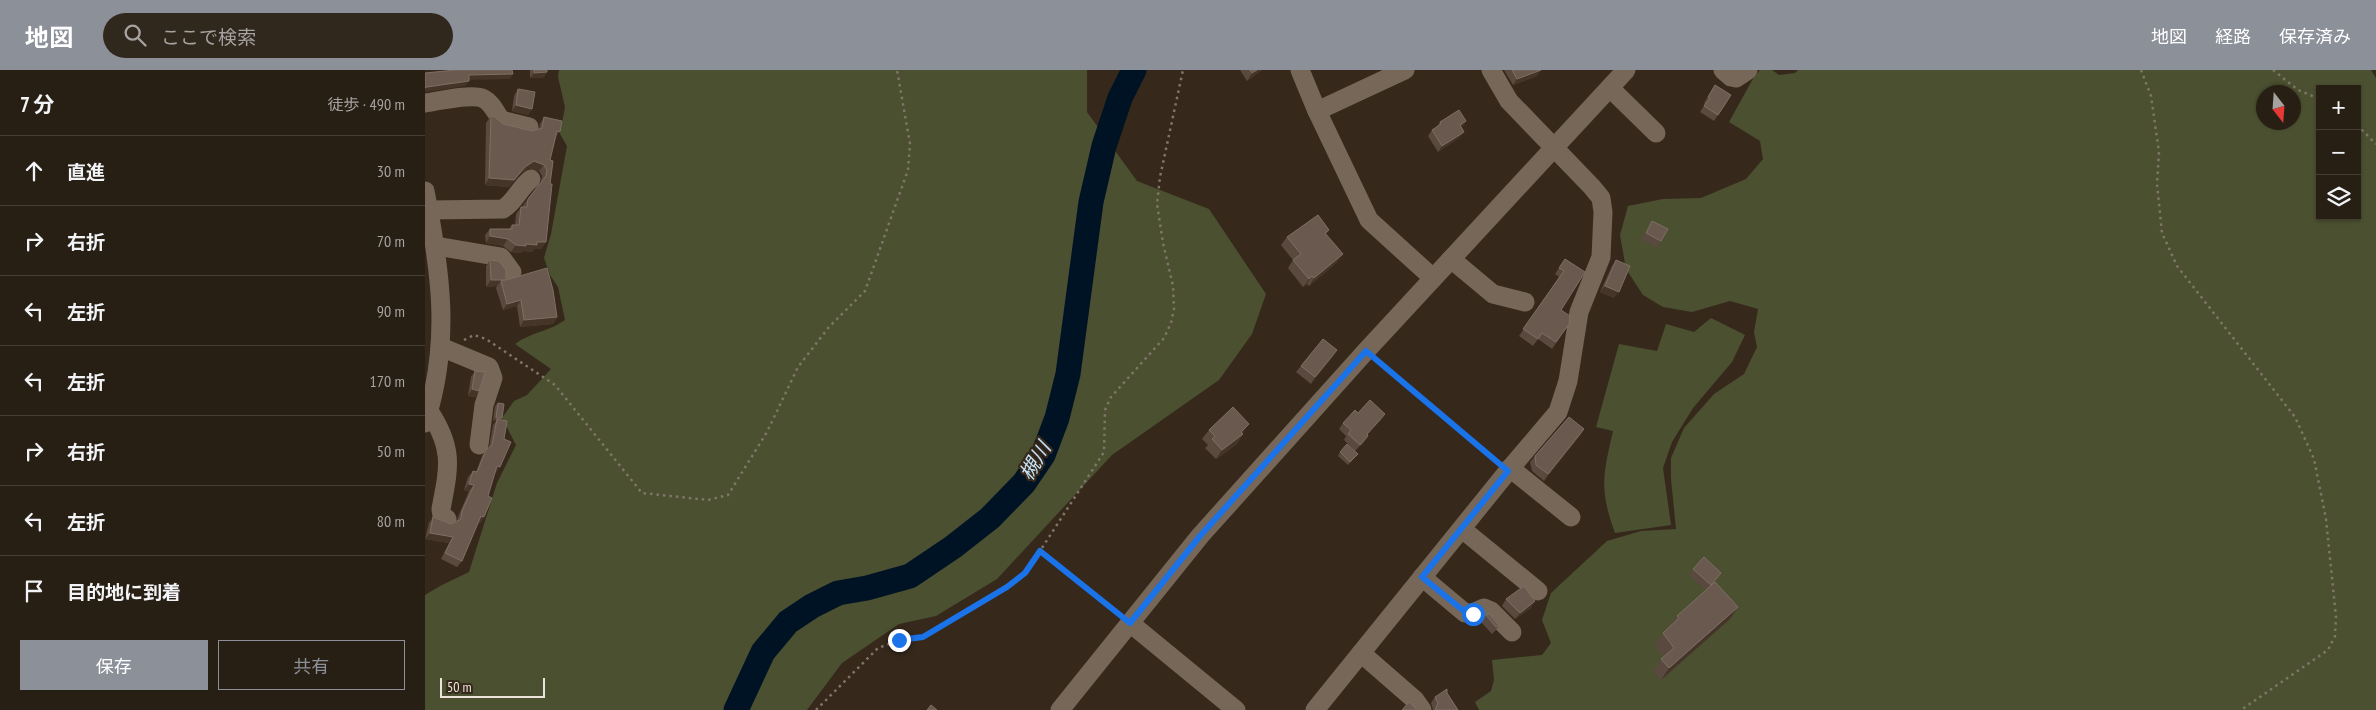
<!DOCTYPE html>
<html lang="ja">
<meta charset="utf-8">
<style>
body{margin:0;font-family:"PT Sans Narrow","Noto Sans JP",sans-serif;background:#30271d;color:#f1f3f6}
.controls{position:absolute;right:15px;top:15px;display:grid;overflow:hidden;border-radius:0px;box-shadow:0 1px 4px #0004}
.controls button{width:45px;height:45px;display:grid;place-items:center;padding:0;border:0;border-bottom:1px solid #443d34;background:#281f14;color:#f1f3f6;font:25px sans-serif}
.compass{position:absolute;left:1831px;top:15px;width:45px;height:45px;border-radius:50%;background:#281f14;box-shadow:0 1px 4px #0004;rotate:163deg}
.scale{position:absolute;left:15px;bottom:12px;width:105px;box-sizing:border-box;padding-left:5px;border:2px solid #ece4db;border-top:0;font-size:14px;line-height:18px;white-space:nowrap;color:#ece4db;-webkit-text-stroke:4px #36291b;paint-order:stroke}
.stop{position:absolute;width:15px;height:15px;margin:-11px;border:4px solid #1a73e8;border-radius:50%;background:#fff}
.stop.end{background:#1a73e8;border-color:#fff;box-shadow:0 1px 5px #0008}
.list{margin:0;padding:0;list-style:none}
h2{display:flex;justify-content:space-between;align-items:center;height:65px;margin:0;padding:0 20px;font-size:21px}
h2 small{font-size:16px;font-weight:400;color:#a5a2a0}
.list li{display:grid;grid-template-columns:32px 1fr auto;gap:15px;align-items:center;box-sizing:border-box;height:70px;padding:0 20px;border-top:1px solid #443d34}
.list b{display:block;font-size:19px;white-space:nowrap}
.list em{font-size:16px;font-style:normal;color:#a5a2a0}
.actions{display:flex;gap:10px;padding:15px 20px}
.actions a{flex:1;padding:11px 0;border:1px solid #8c9099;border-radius:0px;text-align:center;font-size:18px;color:#8c9099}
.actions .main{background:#8c9099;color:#fff}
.icon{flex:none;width:28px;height:28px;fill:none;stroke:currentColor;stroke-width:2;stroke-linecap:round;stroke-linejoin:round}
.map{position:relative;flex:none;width:1951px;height:640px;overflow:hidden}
header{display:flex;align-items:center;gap:30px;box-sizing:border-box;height:70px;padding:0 25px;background:#8c9099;color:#fff}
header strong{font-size:24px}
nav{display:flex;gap:28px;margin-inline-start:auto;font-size:18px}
.search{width:350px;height:45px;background:#30271d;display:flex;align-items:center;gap:12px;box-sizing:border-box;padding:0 18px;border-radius:28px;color:#a5a2a0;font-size:19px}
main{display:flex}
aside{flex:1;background:#281f14}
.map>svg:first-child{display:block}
.green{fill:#4a5030;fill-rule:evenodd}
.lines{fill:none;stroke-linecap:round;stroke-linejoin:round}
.river{stroke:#001324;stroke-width:25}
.path{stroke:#807569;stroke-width:2.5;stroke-dasharray:2.5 4;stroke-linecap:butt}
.minor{stroke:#766758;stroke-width:19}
.wall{fill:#5a493e}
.shaded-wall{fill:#453529}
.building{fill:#6a594f;stroke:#7e6f65}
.route{stroke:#1a73e8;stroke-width:6}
.labels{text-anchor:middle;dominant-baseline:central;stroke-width:4.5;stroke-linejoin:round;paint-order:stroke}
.water-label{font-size:20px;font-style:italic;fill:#c6e2f8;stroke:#36291b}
</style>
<header>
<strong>地図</strong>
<div class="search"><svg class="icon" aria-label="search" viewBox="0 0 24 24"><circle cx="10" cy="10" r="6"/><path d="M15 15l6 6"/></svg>ここで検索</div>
<nav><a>地図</a><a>経路</a><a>保存済み</a></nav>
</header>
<main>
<aside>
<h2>7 分<small>徒歩 · 490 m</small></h2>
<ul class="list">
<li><svg class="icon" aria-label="ahead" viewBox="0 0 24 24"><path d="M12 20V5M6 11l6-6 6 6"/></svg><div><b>直進</b></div><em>30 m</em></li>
<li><svg class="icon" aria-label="right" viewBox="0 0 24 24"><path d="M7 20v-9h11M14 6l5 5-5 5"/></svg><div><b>右折</b></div><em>70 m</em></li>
<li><svg class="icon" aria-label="left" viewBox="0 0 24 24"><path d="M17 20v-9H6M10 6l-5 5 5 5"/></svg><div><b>左折</b></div><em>90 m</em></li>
<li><svg class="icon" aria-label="left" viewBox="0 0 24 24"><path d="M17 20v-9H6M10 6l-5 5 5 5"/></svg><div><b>左折</b></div><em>170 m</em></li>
<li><svg class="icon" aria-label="right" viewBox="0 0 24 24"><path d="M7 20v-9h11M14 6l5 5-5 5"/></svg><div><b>右折</b></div><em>50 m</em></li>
<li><svg class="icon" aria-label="left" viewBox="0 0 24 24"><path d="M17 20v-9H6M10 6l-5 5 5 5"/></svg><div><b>左折</b></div><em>80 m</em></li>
<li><svg class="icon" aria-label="arrive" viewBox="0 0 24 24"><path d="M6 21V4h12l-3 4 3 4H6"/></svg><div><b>目的地に到着</b></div></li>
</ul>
<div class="actions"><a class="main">保存</a><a>共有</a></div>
</aside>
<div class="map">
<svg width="1951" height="640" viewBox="0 0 1951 640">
<rect width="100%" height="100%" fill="#36291b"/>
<g class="green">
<path d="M134,0H662V42L712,111L784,139L841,224L827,264L794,310L687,385L572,509L511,546L474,554L417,593L382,640H0V525L15,516L44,502L72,413L91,375L77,348L89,331L102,325L126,299L90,274C106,262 123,262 140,250L133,217L125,205L119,188L126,164L142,76L135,64L140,37L133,7Z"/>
<path d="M1335,0H1347L1354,5L1370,3L1373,0H1946L1951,8V640H1054L1050,632L1066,621L1069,610L1067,590L1117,585L1126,573L1117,550L1126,523L1182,471L1216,461L1251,459L1246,409V388L1259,358L1289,324L1319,304L1332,277L1329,262L1333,239L1305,231L1267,242L1238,237L1218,225L1201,199L1195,165L1203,136L1238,129L1276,128L1321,109L1338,89L1335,71L1304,52L1329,7ZM1895,19H1932V146H1895ZM1838,22H1868V52H1838Z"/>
<path d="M1286,248L1320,265L1307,292L1268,338L1247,372L1238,398L1246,455L1190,463C1174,419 1178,405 1188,361L1171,357L1194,274L1232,281L1241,254L1269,262Z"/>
</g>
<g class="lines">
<path class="river" d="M311,640L338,582L363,552L387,536L413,523L442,518L485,506L528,477L565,448L599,413L618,385L632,348L643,304L666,132L679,76L695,28L709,0"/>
<g class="path">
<path d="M1716,0L1726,26L1734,82L1732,114L1737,163L1752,196L1870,347L1889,389L1901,449L1911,547L1910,566L1903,580L1816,640"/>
<path d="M1848,0L1873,20L1895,29"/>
<path d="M1932,55L1951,74"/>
<path d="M39,270L49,265L61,269L130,315L217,423L283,430L303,425L342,362L373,297L404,257L440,221L483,100L485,74L472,0"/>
<path d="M953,290L1070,390"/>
<path d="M693,544L615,481L679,382L680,340L686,327L739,268L746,253L749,239L748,216L738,173L732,134L735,107L758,0"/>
<path d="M391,640L453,578L475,570L498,567L582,517L600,503L615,482"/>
</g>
<g class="minor">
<path d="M875,0L892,41"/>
<path d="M980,0L892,41L944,150L1008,208"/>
<path d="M1298,0L1306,7L1311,8L1323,0"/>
<path d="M1185,18L1231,63"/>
<path d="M0,33C14,31 48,23 59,29C67,33 71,43 76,50L104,57"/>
<path d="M0,121C16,202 26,273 0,353"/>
<path d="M4,140L78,139C90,132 95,117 106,109"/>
<path d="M11,176L76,187L87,202"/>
<path d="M1026,189L1068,224L1100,232"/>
<path d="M16,277L64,297L68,308L59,335L54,375"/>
<path d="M4,341C29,379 24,397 16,439L17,446L22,449"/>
<path d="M1085,398L1146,447"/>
<path d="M1037,459L1113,521"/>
<path d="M997,507L1040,543H1048L1059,538L1066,541L1087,562"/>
<path d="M705,553L811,640"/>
<path d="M936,583L990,630L997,640"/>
<path d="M635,640L775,466L941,281L1201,0"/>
<path d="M890,640L1083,401L1133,342L1143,311L1154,242L1176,187L1178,142L1176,128L1167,117L1084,31L1066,0"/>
</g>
</g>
<g class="wall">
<path d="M105,0H122V2L118,8H105Z"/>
<path d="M815,0H837L822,11Z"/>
<path d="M1079,0H1117L1115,1L1112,6L1088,15Z"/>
<path d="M1290,15L1306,25L1289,51L1275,42L1280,34L1279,33Z"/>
<path d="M93,19L107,39L103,45L87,41L89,26Z"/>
<path d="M66,46L78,54L107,61L114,59L115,54L119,47L130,68L125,90V114L121,172L116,179H109L107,182L98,181L96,183L86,182L78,176L61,173L60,165L65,159H84L87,155H90L91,144L96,137H98V135L103,129L116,112L117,106L114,101L104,98L95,104L84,117L60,115L61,53Z"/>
<path d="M1041,51L1036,58L1035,67L1013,82L1003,66L1007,60L1011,58L1015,52Z"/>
<path d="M1227,151L1236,171L1232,178L1216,169Z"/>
<path d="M904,160L901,164L912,192L884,216L882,214L878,217L863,198L868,190L856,175L862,167Z"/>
<path d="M1140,189L1136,240L1144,254L1127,279L1113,269L1108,276L1094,266L1134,207L1130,204Z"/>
<path d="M65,190L81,210L132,247L128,254L95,257L92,236L78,240L71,218L72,216L61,217V196Z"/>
<path d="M1191,190L1189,228L1175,222L1187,196Z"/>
<path d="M912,280L886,314L871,302L876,296Z"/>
<path d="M50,301L54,321L50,327L43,326L46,307Z"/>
<path d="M73,333L76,350L71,403H70L63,426L59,447L55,453L53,452L37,491L32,497L16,489L24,473L0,469L4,453L8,447L26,454L32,451L33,447L44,421L39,420L43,407L48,401L51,402L57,386L61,380L64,378L68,355L71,351H68L70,336Z"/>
<path d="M933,343L960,344L956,350L942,365L939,372L930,381L919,370L921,366L914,359L918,353Z"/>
<path d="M1159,359L1119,411L1107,401L1105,392L1110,386Z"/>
<path d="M784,360L817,364H818L812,374L791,389L780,378L783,375L777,369Z"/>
<path d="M915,382L930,387L923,395L913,386Z"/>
<path d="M1268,499L1292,509L1289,513L1305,549L1236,610L1228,601L1238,587L1230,575L1252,546L1281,520L1264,505Z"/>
<path d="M1081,529L1106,538L1090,549L1077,536Z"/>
<path d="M1061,545L1074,555L1070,561L1067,564L1056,552Z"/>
<path d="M1022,623L1033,640H1008L1006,633L1010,627Z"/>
</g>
<g class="shaded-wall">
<path d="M832,0H837L822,11L827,3Z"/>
<path d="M1112,0H1117L1115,1L1112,6L1088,15L1092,9Z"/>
<path d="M122,2L118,8H105L109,3Z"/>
<path d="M88,4L85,9L41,10L44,5Z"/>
<path d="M44,11L41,16L0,22V18L2,17Z"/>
<path d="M91,35L107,39L103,45L87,41Z"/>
<path d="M1041,51L1037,57L1031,61L1035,55Z"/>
<path d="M132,61L135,62L130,68Z"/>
<path d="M1039,62L1035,67L1013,82L1017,76Z"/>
<path d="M109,91L119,95L114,101L104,98L95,104L84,117L60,115L64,108Z"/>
<path d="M65,166L83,169L78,176L61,173Z"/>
<path d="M112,172H121L116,179H109L107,182L98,181L96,183L86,182L91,175Z"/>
<path d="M918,184L912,192L884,216L889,208Z"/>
<path d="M887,206L882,214L878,217L884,209Z"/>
<path d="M66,210H80L76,211L72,216L61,217Z"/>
<path d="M1180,216L1194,222L1189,228L1175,222Z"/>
<path d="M96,230L92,236L78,240L82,234Z"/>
<path d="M132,247L128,254L95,257L99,250Z"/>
<path d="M912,280L908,287L886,314L890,307Z"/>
<path d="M47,319L54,321L50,327L43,326Z"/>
<path d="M960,344L956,350L937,370L942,364Z"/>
<path d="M71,348H77L75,352L72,349L71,351H68Z"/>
<path d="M824,354L818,363L812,369L818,364L812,374L791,389L797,380Z"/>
<path d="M1159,359L1155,366L1119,411L1123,404Z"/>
<path d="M943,366L939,372L930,381L935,375Z"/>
<path d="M72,396L75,397L71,403L68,402Z"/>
<path d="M44,414L49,415L44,421L39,420Z"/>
<path d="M56,446L59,447L55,453L52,452Z"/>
<path d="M5,463L28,467L24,473L0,469Z"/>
<path d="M1110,531L1106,538L1090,549L1095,543Z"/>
<path d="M1313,537L1305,549L1236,610L1244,598Z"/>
</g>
<g class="building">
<path d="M30,0H87L88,4L44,5V11L2,17L0,18V3Z"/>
<path d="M109,0H122V2L109,3Z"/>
<path d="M825,0H832L827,3Z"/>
<path d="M1087,0H1116L1092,9Z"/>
<path d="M1290,15L1306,25L1293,45L1279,36L1285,28L1283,27Z"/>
<path d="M93,19L110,22L107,39L91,35Z"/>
<path d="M1034,40L1041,51L1035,55L1039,62L1017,76L1007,60L1016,54L1015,52Z"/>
<path d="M66,46L70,47L78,54L107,61L117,58L119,47L137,51L135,62L132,61L125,90L128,91L125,114H127L121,172H112V175L101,174V176L91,175L83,169L65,166V159H87V155H94L96,137H102L103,129L121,106L122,100L119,95L109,91L100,97L89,110L64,108Z"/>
<path d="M893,145L904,160L900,163L918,184L889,208L887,206L884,209L868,190L876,184L862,167Z"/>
<path d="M1227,151L1243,159L1236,171L1221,163Z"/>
<path d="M1140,189L1160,202L1136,240L1145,246L1144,254L1131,272L1117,263L1113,269L1098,259L1139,201L1134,198Z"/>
<path d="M65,190L74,191L81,200V210L122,198L128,220L132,247L99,250L96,230L82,234L76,211L80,210H66Z"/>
<path d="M1191,190L1205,196L1194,222L1180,216Z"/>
<path d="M898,269L912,280L890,307L876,296Z"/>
<path d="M50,301L60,302L54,321L47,319Z"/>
<path d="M945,330L960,344L942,364L943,366L935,375L923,364L926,360L918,353L930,340L933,343Z"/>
<path d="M73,333L79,334L77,348H71Z"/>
<path d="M808,337L824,354L816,362L818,364L797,380L787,369L790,366L784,360Z"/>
<path d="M1144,347L1159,359L1123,404L1111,395L1110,386Z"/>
<path d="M72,349L82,351L79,369L86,372L75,397L72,396L63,426L67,428L59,447L56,446L37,491L20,483L28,467L5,463L8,447L26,454L36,449L37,441L49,415L44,414L48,401L52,402L61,380L67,375Z"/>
<path d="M922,374L933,384L925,392L915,382Z"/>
<path d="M1279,487L1296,503L1286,515L1268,499Z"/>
<path d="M1290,512L1313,537L1244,598L1236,589L1249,578L1238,563L1254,548L1252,546Z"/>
<path d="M1099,516L1110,531L1095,543L1081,529Z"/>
<path d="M1064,544L1074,555L1071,557L1061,545Z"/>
<path d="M1022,619V623L1033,640H1010L1013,633L1010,627Z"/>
<path d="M984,632L992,640H977Z"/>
<path d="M506,635L512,640H502Z"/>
</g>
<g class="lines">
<path class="route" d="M474,570L498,567L582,517L600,503L615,481L705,553L775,466L941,281L1083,401L997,507L1040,542L1048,544"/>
</g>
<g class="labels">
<g class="water-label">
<text transform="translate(610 391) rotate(-59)">槻川</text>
</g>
</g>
</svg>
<div class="controls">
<button>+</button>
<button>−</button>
<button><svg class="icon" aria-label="layers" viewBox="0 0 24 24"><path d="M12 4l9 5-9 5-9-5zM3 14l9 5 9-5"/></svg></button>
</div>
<svg class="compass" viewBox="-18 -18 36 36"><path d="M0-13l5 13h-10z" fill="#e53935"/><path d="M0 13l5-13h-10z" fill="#a5a2a0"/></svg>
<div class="scale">50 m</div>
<div class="stop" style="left:1048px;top:544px"></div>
<div class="stop end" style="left:474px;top:570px"></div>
</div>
</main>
